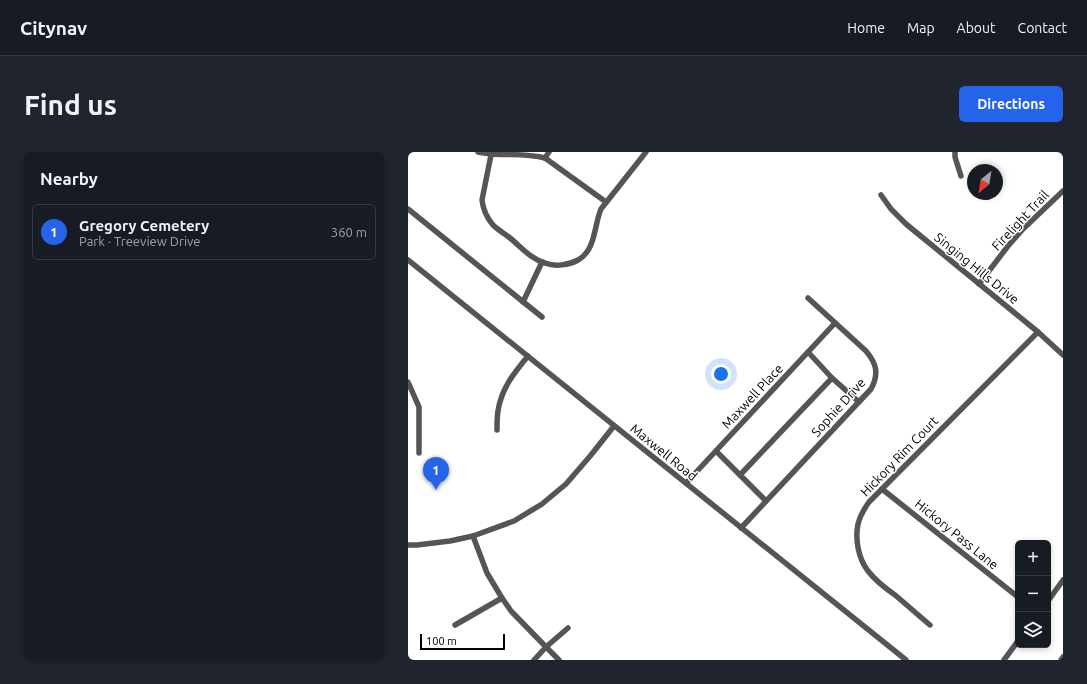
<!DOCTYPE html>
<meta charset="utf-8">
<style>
body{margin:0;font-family:Ubuntu,sans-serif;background:#20242c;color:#f1f3f6}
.controls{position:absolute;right:12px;bottom:12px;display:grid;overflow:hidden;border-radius:6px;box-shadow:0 2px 6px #0003}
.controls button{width:36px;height:36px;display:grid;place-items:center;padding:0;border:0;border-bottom:1px solid #363941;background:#171b24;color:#f1f3f6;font:20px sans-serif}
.compass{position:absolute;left:559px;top:12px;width:36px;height:36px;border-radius:50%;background:#171b24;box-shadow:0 2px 6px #0003;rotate:210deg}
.scale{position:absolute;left:12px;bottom:10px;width:85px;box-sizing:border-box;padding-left:4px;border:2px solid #000;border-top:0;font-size:11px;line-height:14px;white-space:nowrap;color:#000;-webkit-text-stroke:3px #fff;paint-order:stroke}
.you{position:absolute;left:313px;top:222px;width:14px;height:14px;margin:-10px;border:3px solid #fff;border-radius:50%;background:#1a73e8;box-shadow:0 0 0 6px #1a73e833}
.badge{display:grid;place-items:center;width:26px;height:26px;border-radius:50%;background:#2563eb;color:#fff;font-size:13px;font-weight:700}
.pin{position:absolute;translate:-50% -33px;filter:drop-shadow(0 1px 2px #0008)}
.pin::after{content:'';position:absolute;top:21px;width:14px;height:12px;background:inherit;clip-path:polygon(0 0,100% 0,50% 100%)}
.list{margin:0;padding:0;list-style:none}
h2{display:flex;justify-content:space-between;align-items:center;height:52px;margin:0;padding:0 16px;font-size:17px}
h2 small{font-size:13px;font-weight:400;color:#9ea1a6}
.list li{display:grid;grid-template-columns:26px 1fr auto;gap:12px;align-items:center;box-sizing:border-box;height:56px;margin:0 8px 8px;padding:0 8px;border:1px solid #363941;border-radius:6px}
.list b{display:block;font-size:15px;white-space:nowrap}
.list p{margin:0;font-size:13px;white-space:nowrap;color:#9ea1a6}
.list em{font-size:13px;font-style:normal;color:#9ea1a6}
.icon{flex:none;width:22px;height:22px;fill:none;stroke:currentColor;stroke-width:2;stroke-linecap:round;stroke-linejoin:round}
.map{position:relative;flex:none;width:655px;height:508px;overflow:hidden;border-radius:6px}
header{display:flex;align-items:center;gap:24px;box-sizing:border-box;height:56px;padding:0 20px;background:#171b24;border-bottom:1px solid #363941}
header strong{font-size:19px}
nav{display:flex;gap:22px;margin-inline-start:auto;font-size:14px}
.intro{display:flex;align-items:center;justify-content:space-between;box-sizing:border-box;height:96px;padding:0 24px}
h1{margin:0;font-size:28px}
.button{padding:10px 18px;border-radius:6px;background:#2563eb;color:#fff;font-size:14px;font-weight:700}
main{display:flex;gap:24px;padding:0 24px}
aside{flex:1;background:#171b24;border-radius:6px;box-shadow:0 2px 6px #0003}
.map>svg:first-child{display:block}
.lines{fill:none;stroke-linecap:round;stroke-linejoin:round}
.minor{stroke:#555;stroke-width:5.5}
.labels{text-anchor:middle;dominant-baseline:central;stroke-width:3;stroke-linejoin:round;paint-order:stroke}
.street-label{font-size:13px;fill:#000;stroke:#fff}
</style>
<header>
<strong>Citynav</strong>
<nav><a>Home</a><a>Map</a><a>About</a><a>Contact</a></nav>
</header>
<div class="intro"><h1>Find us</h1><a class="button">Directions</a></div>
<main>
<aside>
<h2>Nearby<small></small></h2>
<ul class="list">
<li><span class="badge">1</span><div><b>Gregory Cemetery</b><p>Park · Treeview Drive</p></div><em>360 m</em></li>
</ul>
</aside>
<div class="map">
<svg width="655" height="508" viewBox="0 0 655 508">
<rect width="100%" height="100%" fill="#fff"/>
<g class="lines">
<g class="minor">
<path d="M70,0C93,5 114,0 137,6L198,50"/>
<path d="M547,0V5L553,24"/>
<path d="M83,3L74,48C75,57 79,66 85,73C90,78 97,82 102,86C113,95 123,107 137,111C147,115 161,113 170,108C188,98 186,73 193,57L238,0"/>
<path d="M137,6L141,0"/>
<path d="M473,43L483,57L498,72L630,180L655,203"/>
<path d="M0,57L134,165"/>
<path d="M0,108L498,508"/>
<path d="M571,132L600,94L615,77L655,39"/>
<path d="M115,150L134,110"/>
<path d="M400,200L424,226L451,250"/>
<path d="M0,230L11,255V301"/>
<path d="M89,278C89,272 89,265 90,259C93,237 106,221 120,204"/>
<path d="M308,299L358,349"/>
<path d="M332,323L424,226"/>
<path d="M278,331L427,171"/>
<path d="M474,337L610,445"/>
<path d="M333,376L463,237C471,222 469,212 458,199L400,146"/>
<path d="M65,384L79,421L94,446L103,459L138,495L151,508"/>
<path d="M0,393H9L42,389L65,384L106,369L134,352L158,332L183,303L206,274"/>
<path d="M640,449L655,428"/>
<path d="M47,473L94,446"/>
<path d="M522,473C510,463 499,453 487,443C477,436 467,428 460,419C450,406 447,387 450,372C452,364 456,357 461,350L630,180"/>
<path d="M126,508L138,495L160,476"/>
<path d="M596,508L610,489"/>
<path d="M653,508L655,505"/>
</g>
</g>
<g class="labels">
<g class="street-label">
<text transform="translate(612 68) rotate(-47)">Firelight Trail</text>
<text transform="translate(569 116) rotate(39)">Singing Hills Drive</text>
<text transform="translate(344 244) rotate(-47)">Maxwell Place</text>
<text transform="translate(430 255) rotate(-48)">Sophie Drive</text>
<text transform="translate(256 300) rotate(39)">Maxwell Road</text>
<text transform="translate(491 304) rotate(-46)">Hickory Rim Court</text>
<text transform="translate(549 382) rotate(39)">Hickory Pass Lane</text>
</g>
</g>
</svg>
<div class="controls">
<button>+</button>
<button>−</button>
<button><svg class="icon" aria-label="layers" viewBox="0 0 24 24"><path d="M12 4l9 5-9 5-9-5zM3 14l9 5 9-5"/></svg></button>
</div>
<svg class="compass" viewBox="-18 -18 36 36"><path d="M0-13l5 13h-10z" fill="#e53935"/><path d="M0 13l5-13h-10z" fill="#9ea1a6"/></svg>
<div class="scale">100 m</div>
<div class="you"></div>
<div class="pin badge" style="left:28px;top:338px">1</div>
</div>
</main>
